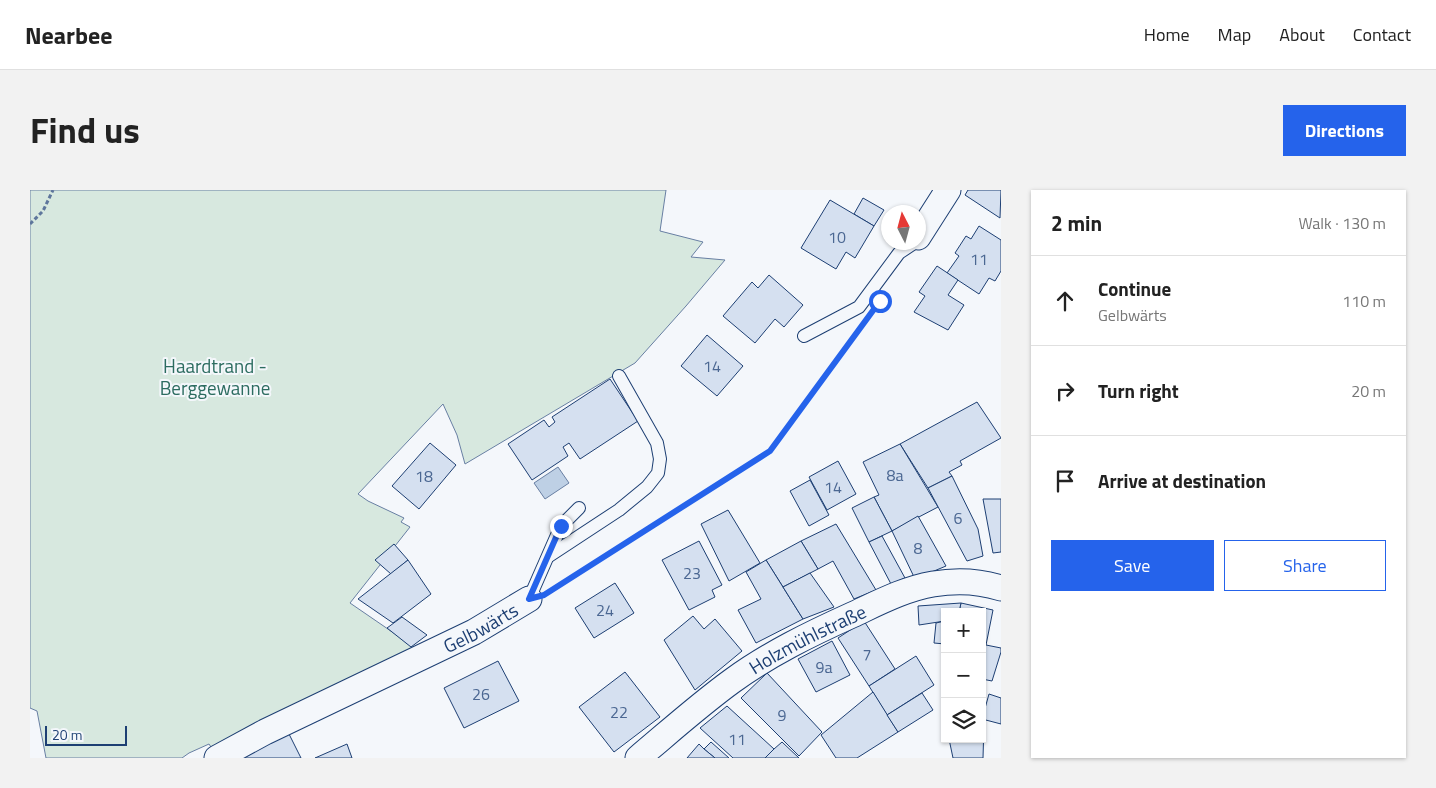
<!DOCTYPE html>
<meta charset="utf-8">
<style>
body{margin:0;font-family:"Titillium Web",sans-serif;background:#f2f2f2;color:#222}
.controls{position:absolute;right:15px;bottom:15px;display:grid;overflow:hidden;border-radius:0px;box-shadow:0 1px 4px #0004}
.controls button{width:45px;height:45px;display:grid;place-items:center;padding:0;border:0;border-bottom:1px solid #e0e0e0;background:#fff;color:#222;font:25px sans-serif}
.compass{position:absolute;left:851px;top:15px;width:45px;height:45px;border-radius:50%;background:#fff;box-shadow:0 1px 4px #0004;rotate:354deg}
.scale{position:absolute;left:15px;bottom:12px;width:82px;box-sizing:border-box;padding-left:5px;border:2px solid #1d3f73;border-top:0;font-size:14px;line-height:18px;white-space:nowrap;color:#1d3f73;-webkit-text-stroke:4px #f4f7fb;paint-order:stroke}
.stop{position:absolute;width:15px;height:15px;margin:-11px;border:4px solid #2563eb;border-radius:50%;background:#fff}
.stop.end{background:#2563eb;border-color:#fff;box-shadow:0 1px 5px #0008}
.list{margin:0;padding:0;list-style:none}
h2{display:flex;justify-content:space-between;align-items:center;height:65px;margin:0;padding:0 20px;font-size:21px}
h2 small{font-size:16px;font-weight:400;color:#767676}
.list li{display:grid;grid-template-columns:32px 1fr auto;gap:15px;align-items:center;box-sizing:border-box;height:90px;padding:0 20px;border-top:1px solid #e0e0e0}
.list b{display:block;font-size:19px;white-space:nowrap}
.list p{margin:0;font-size:16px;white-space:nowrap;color:#767676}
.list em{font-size:16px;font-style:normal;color:#767676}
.actions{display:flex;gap:10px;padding:15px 20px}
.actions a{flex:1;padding:11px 0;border:1px solid #2563eb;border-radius:0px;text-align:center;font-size:18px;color:#2563eb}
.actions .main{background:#2563eb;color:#fff}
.icon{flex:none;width:28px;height:28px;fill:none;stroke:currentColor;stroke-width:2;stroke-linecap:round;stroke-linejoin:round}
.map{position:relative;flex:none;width:971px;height:568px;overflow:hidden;border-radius:0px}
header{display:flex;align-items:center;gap:30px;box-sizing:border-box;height:70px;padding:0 25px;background:#fff;border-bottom:1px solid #e0e0e0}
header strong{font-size:24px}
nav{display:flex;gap:28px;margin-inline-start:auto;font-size:18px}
.intro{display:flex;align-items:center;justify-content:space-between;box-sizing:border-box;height:120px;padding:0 30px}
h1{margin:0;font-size:35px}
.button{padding:12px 22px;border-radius:0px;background:#2563eb;color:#fff;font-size:18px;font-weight:700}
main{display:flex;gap:30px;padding:0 30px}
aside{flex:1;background:#fff;border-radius:0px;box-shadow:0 1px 4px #0004}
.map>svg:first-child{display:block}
.green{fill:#d7e8df;stroke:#687fa3}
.water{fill:#bed0e5;stroke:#687fa3}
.building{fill:#d5e0f0;stroke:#1d3f73}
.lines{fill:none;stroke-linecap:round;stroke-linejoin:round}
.lane-casing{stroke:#1d3f73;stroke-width:14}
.street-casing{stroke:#1d3f73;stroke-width:27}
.path{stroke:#5e769c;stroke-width:3;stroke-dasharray:4 2.5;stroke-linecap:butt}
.lane{stroke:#f4f7fb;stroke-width:12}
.street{stroke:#f4f7fb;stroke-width:25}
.route{stroke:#2563eb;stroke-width:6}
.labels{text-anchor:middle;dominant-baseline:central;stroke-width:4;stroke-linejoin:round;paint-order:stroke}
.number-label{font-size:16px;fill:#4b6792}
.park-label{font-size:19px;fill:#2c6c60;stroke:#f4f7fb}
.street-label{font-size:19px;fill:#1d3f73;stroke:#f4f7fb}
</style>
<header>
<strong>Nearbee</strong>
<nav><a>Home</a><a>Map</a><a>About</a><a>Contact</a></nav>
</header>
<div class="intro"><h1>Find us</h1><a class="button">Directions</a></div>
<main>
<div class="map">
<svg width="971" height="568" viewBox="0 0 971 568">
<rect width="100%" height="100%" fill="#f4f7fb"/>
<path class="green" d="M0,0H636L630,41L673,52L661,67L695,70L656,116L605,173L435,274L427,245L413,214L328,304L338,311L374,328L371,332L380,337L320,413L390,461L256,525L181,557L179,554L159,563L152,568H16L7,521L0,518Z"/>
<path class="water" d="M528,277L539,293L515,309L504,293Z"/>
<g class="building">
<path d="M938,0H971L970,28L935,5Z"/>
<path d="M833,8L854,20L844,36L824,24Z"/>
<path d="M800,10L844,36L825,68L816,62L806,79L771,58Z"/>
<path d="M949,36L971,50V81L965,91L959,88L949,104L917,83L929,66L925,63L936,46L941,49Z"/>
<path d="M907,76L928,90L918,105L934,115L918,140L884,122L895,106L889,102Z"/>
<path d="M739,85L773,115L754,137L745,129L725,153L693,126L722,92L728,98Z"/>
<path d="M677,145L713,176L687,206L651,176Z"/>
<path d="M580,189L608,231L550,269L539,253L533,257L538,266L502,290L478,254L514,230L519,237L525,232L522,227Z"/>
<path d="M947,212L971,248L930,271L932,275L919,282L922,286L898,298L870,254Z"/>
<path d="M400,253L426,275L389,319L362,296Z"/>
<path d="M870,254L908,317L862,341L844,307L849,305L833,272Z"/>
<path d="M808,271L826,304L797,320L779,287Z"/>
<path d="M922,286L948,339L953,366L937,371L898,298Z"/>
<path d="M780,290L799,325L779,336L760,301Z"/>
<path d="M844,307L862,341L839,352L822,318Z"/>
<path d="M953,309H971V362L963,363Z"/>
<path d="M698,320L730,373L699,391L671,334Z"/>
<path d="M888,326L916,376L885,389L862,341Z"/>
<path d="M806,334L846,400L824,409L803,371L788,379L771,351Z"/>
<path d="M852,346L875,388L861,394L839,352Z"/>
<path d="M669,351L692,395L682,400L685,407L659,420L632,370Z"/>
<path d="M771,351L788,379L753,397L736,370Z"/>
<path d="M364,354L378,370L361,384L345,370Z"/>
<path d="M378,370L401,404L363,433L328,409Z"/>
<path d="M736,370L773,429L726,453L708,420L731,409L716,382Z"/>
<path d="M780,383L804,417L773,429L753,397Z"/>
<path d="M585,393L604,423L564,448L545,418Z"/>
<path d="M931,413L963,420L956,455L971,458V462L962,491L952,489V422H929Z"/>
<path d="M931,413L929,422H915V431L889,435L888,416Z"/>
<path d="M663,426L674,439L685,429L712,461L665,500L634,450Z"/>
<path d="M372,427L397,445L381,457L357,438Z"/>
<path d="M834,431L865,479L839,496L808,448Z"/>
<path d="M915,431V454L904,453L906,433Z"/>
<path d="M802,451L820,485L786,502L768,469Z"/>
<path d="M886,466L904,495L857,525L839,496Z"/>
<path d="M468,471L489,511L434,538L414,498Z"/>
<path d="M595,482L630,527L584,562L549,517Z"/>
<path d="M737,483L792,542L769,566L711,508Z"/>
<path d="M843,502L868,542L827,568H806L791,545Z"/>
<path d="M892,503L903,520L868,542L857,525Z"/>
<path d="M959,504L971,508V534L952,529Z"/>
<path d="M697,516L744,559L735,568H703L670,538Z"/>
<path d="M952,533H954L953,568H923L919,549H952Z"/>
<path d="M258,542L271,568H208Z"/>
<path d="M681,552L699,568H685L674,559Z"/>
<path d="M752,552L769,568H735L744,559Z"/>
<path d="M317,554L322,568H285Z"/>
<path d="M669,554L674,559L685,568H657Z"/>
</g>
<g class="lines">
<g class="lane-casing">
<g id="lane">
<path d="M774,146L829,117L869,63L884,53"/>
<path d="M519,366L589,320L617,297L628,283L630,269L627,253L589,186"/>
<path d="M499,409L531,336L549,318"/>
</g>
</g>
<g class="street-casing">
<g id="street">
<path d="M888,47L918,0"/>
<path id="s1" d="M187,568L235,542L444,442L499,409"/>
<path id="s2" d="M608,568C639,542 669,515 702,491C739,464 780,444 822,425C848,413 874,399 903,394C926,390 949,391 971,398"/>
</g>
</g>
<g class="path">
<path d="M0,34L13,21L23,0"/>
<path d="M527,397L740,261L826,143"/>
</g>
<use href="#lane" class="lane"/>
<use href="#street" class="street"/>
</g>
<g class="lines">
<path class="route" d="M531,336L499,409L514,405L740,261L850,111"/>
</g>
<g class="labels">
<g class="number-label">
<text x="807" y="47">10</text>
<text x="949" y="69">11</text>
<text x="682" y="176">14</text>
<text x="865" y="285">8a</text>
<text x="394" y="286">18</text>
<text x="803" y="297">14</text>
<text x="928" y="328">6</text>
<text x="888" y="358">8</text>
<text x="662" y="383">23</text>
<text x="575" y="420">24</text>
<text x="837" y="464">7</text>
<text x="794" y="477">9a</text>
<text x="451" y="504">26</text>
<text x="589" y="522">22</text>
<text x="752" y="525">9</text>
<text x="707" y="549">11</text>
</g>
<g class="park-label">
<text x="185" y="175">Haardtrand -<tspan x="185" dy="22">Berggewanne</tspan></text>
</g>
<g class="street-label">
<text stroke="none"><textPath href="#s1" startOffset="294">Gelbwärts</textPath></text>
<text stroke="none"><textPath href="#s2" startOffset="208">Holzmühlstraße</textPath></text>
</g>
</g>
</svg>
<div class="controls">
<button>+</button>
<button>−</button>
<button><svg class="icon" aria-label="layers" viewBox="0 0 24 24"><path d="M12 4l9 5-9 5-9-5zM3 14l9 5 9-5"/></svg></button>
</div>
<svg class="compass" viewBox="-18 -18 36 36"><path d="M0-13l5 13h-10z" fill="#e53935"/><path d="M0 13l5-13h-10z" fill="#767676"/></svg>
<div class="scale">20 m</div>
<div class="stop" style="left:850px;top:111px"></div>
<div class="stop end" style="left:531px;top:336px"></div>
</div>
<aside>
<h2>2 min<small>Walk · 130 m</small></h2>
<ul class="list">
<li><svg class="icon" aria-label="ahead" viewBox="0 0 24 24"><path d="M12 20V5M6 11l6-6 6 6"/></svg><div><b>Continue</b><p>Gelbwärts</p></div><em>110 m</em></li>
<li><svg class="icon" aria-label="right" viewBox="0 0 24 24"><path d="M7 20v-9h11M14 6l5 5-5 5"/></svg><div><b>Turn right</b></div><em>20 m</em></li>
<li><svg class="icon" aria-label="arrive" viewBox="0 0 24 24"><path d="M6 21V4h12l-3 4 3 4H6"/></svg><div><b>Arrive at destination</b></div></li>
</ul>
<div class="actions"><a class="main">Save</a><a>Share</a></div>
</aside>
</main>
